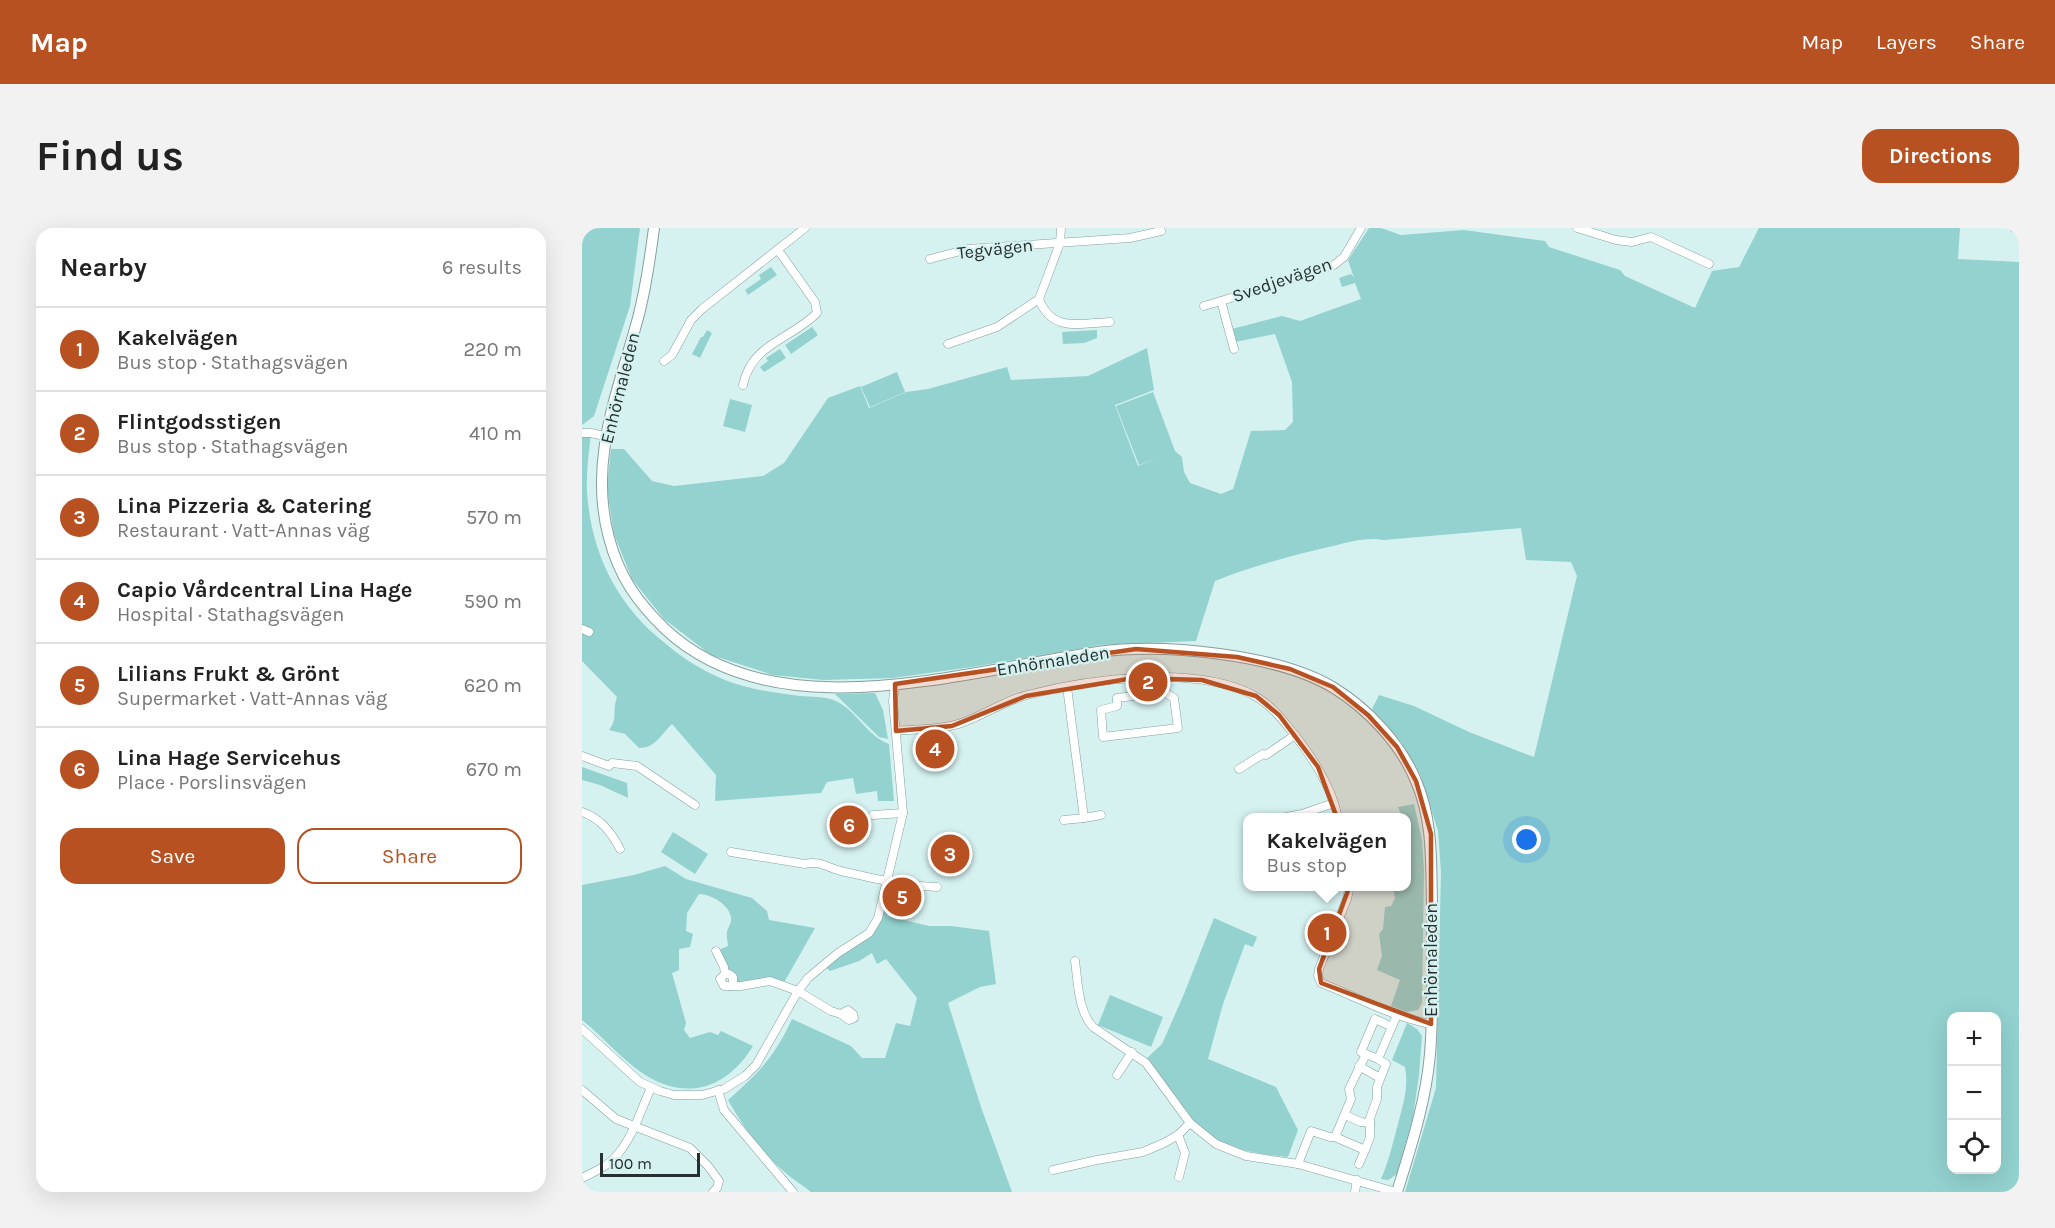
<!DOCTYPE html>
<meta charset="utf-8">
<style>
body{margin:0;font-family:Karla,sans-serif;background:#f2f2f2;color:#222}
.controls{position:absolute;right:18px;bottom:18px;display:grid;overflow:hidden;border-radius:12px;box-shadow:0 6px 24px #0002}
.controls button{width:54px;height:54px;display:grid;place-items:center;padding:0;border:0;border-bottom:2px solid #e0e0e0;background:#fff;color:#222;font:30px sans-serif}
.scale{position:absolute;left:18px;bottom:15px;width:100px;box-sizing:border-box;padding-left:6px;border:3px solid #25302f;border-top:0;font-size:16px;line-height:21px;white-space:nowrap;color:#25302f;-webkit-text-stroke:4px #d5f2f1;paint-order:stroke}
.you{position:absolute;left:945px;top:612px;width:21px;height:21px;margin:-15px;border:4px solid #fff;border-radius:50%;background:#1a73e8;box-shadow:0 0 0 9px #1a73e833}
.badge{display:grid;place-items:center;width:39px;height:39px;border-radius:50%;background:#b75122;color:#fff;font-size:20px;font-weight:700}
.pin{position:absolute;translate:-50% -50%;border:3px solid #fff;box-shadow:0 2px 6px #0006}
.popup{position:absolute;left:661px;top:585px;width:168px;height:78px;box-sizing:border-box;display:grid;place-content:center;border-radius:12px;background:#fff;filter:drop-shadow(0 2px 4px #0005);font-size:20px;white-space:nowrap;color:#767676}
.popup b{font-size:22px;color:#222}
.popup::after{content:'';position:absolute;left:50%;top:100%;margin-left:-12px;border:12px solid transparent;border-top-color:#fff}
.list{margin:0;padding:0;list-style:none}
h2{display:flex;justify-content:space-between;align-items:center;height:78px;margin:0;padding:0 24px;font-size:26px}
h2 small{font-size:20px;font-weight:400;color:#767676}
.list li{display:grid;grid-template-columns:39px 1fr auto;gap:18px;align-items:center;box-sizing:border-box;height:84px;padding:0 24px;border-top:2px solid #e0e0e0}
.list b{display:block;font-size:22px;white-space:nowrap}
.list p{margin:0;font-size:20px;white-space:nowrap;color:#767676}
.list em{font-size:20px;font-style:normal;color:#767676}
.actions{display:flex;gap:12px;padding:18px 24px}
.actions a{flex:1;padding:14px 0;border:2px solid #b75122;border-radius:18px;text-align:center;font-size:21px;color:#b75122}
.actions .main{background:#b75122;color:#fff}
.icon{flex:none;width:33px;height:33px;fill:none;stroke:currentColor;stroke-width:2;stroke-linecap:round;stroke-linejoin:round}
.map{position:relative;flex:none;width:1437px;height:964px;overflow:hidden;border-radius:18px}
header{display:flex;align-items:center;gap:36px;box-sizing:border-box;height:84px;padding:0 30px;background:#b75122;color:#fff}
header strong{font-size:28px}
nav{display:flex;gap:33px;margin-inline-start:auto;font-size:21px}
.intro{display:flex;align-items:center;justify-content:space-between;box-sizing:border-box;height:144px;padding:0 36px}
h1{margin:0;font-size:42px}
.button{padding:15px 27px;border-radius:18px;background:#b75122;color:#fff;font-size:21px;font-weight:700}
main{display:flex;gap:36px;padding:0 36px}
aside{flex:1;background:#fff;border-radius:18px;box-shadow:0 6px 24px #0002}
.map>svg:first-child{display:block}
.green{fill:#93d2cf;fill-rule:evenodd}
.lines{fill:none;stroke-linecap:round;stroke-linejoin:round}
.street-casing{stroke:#859f9e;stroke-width:9}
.secondary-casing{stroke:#859f9e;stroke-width:12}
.street{stroke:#fff;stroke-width:8}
.secondary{stroke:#fff;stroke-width:10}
.marked{fill:#b75122;fill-opacity:0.2;stroke:#b75122;stroke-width:4.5;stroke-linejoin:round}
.labels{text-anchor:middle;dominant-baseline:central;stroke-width:4.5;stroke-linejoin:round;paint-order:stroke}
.street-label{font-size:18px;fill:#25302f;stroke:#d5f2f1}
</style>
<header>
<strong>Map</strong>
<nav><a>Map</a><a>Layers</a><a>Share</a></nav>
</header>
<div class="intro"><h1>Find us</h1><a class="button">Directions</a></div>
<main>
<aside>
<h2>Nearby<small>6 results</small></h2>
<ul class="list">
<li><span class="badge">1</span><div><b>Kakelvägen</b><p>Bus stop · Stathagsvägen</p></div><em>220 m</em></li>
<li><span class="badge">2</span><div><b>Flintgodsstigen</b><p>Bus stop · Stathagsvägen</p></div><em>410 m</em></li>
<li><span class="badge">3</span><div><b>Lina Pizzeria &amp; Catering</b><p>Restaurant · Vatt-Annas väg</p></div><em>570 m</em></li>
<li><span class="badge">4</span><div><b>Capio Vårdcentral Lina Hage</b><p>Hospital · Stathagsvägen</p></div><em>590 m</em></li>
<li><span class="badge">5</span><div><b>Lilians Frukt &amp; Grönt</b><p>Supermarket · Vatt-Annas väg</p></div><em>620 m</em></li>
<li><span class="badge">6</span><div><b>Lina Hage Servicehus</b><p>Place · Porslinsvägen</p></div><em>670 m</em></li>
</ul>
<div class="actions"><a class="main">Save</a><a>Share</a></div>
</aside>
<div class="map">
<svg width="1437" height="964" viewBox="0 0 1437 964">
<rect width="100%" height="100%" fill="#d5f2f1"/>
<g class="green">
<path d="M0,0H58L48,78L12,188L0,197Z"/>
<path d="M787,0H799L819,7L882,2L963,13L967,19L1038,42L1043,48L1113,80L1130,43L1157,39L1177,0H1378L1376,31L1437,34V964H823L854,860L859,644L856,603L839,549L820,515L790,481L797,467L832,478L887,504L952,529L995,348L989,334L944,332L939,300L802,312C784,309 768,314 751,318C711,327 671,338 633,353L614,413L519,417L390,439L311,450L242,452L191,447L129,427L82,391L50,351L32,306L25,261L29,221H42L70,253L92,258L181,248L202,235L246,170L278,158L287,180L324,164L346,161L425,139L429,152L506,148L565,120L572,162L533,177L556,238L575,230L557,237L534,178L571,164L593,223L600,229L602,244L608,255L639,266L651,261L669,203L703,202L711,194L710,154L693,106L653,114L650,101L700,88L718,93L779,71L773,55L760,59L757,50L769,46L772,50L766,32ZM1370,788H1414V942H1370Z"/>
<path d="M189,39L195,47L166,67L163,62L179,51L177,47Z"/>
<path d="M230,99L236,107L209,126L203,117Z"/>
<path d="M125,102L130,105L118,130L110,126L119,109H121Z"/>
<path d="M515,102V110L502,115L481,116L480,104Z"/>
<path d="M198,121L204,130L182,144L178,139L186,133L184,130Z"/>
<path d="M315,144L323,164L288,179L279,159Z"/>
<path d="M148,171L170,177L163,204L141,198Z"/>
<path d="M0,205H9C7,224 4,244 5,264C9,325 35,378 84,416C104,433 126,446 151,455C172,462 195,465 218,468C229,469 243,468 254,473C275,483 285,508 307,516L312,573H296L295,563L274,566L271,550L245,554L239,565L133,573L134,547L90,496C79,506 74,520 57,520L43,506L27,502C36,491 30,483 35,469L0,433Z"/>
<path d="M293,465L301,482L306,511L297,509L253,466Z"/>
<path d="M0,539L45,555L46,570L18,557L0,552Z"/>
<path d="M832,576L840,612L842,642L840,775L836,782L825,784L809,778L818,752L795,742L800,728L797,706L801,701L803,679L809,678L813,670L811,659L825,658V590L820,589L816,579Z"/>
<path d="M91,604L126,626L113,646L79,624Z"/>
<path d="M83,638L104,651L170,670L185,683L187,692L233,700L200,758L194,755L148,758L149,747L134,723L146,718C146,714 144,709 145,704C146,699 150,695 149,690C148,677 129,666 117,666L105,685L104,703L111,706L108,719L97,721V742L90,745L104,795L102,802L108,810L128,804L136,807L139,803L171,818C142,866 96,874 52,839C34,825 19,807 0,792V657L52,647Z"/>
<path d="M304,652L311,654L305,688L347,698H369L407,703L414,756L398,759L366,775L399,879L430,964H229C222,958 213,953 206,947C181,927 161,899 146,872C177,844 192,830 210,791L269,818L280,830H303L314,795L328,798L335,770L304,731L295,736L290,725L277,733L248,743L241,737L289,702Z"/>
<path d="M632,690L675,709L671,719L663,716L641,776L626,831L694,859L716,902L706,929C669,925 635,921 609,891C593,872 582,848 564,831L580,816L602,766Z"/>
<path d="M528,767L581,789L569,819L516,797Z"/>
<path d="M825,795L835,801L840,808L837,847L831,889L815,946L806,952L799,951C807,933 811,914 816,896C821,876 827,860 823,839L810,832Z"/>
</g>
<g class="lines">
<g class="street-casing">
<g id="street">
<path d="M995,0L1034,12L1050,14L1069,9L1127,36"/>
<path d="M1432,0H1437"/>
<path d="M348,31L386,21L548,10L579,3"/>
<path d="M457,71C470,105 498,95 528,94"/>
<path d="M622,78L639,73"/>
<path d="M366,116L415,99L457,71L478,15L479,0"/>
<path d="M652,121L639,73L752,37L762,29L779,0"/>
<path d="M82,133L90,127L109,92L120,81L223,0"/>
<path d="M161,157C170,115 208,112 235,85L233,74L196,22"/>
<path d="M0,205H9L22,208"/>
<path d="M0,401L7,404"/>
<path d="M582,449V464L535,470V478L519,482L521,509L596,500L592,470L582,464"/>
<path d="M314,503C336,501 361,502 382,494C404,486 422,473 445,467C507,451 614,436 673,468C689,477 700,491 712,506C731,530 750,559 756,590"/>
<path d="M0,528L27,538L30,535L55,538L113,577"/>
<path d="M657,541L681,526L684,527L713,507"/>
<path d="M0,584C18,590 30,605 38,621"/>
<path d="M291,587L321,585"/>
<path d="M502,590L519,587"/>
<path d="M699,590L720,586L752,575"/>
<path d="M482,592L502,590L485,459"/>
<path d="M149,624L223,636C238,632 246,640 259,643C290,650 323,658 355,659"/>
<path d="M768,658L765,671L737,741L736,748L739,755C775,769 811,789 849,796"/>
<path d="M134,723L142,739L143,746L138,751L142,758H159L188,753L216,763L249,783L259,786L267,792L272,790L271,786L266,782L259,786"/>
<path d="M493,733C496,754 496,783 511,799L564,835L608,895L634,916L664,928L716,936L814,964"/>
<path d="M143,746H147L151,749V755L148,758"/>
<path d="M810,799L793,791L779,824L796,831L815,787"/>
<path d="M0,801L58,854L78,863L92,867H120L142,861L163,848L174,837L216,763L226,750L256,725L287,705L296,690L321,585L311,473L313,456"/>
<path d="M777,838L798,850"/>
<path d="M535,847L550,824"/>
<path d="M0,862L34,891L108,920L126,938L137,953L135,960L131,964"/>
<path d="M136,862L142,882L211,964"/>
<path d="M763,887L779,894L788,895"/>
<path d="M596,907L603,925L597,949"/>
<path d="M753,909L783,922L777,936"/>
<path d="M783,922L788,909V890L795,871V859L804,836L796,831"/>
<path d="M716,936L729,903L748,909H753L769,871L767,861L784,826"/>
<path d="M471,942L515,932L561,924L582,915L596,907L608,895"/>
<path d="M0,950C12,944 26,938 35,927C51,909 59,881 69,860"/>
<path d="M773,964L775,952"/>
</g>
</g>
<g class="secondary-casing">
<path id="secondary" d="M72,0C68,31 64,60 56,90C36,164 6,232 27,310C37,348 55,374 83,401C194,505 384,442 516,424C581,415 696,426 752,460C786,481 819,516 834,553C851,592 849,634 850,676C850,726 852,777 848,826C844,873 829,919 815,964"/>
</g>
<use href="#street" class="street"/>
<use href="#secondary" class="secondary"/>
</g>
<path class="marked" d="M554,421L655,429L708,441L751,459L786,487L815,519L834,553L849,606V796L739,755L737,741L768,657L761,606L736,539L697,487L674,468L620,452L552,450L444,468L370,498L314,503L313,456Z"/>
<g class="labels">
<g class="street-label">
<text transform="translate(413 21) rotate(-6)">Tegvägen</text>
<text transform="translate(700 52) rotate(-19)">Svedjevägen</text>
<text transform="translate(38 160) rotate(-76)">Enhörnaleden</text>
<text transform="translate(471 433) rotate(-9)">Enhörnaleden</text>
<text transform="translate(849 732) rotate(-90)">Enhörnaleden</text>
</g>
</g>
</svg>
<div class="controls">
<button>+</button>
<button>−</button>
<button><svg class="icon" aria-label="locate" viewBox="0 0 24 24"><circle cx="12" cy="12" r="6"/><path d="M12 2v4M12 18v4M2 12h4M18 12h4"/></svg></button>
</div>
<div class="scale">100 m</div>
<div class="you"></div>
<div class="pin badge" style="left:745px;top:705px">1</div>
<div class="popup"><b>Kakelvägen</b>Bus stop</div>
<div class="pin badge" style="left:566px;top:454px">2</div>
<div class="pin badge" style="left:368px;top:626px">3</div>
<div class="pin badge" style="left:353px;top:521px">4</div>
<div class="pin badge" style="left:320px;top:669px">5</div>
<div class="pin badge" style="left:267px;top:597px">6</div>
</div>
</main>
